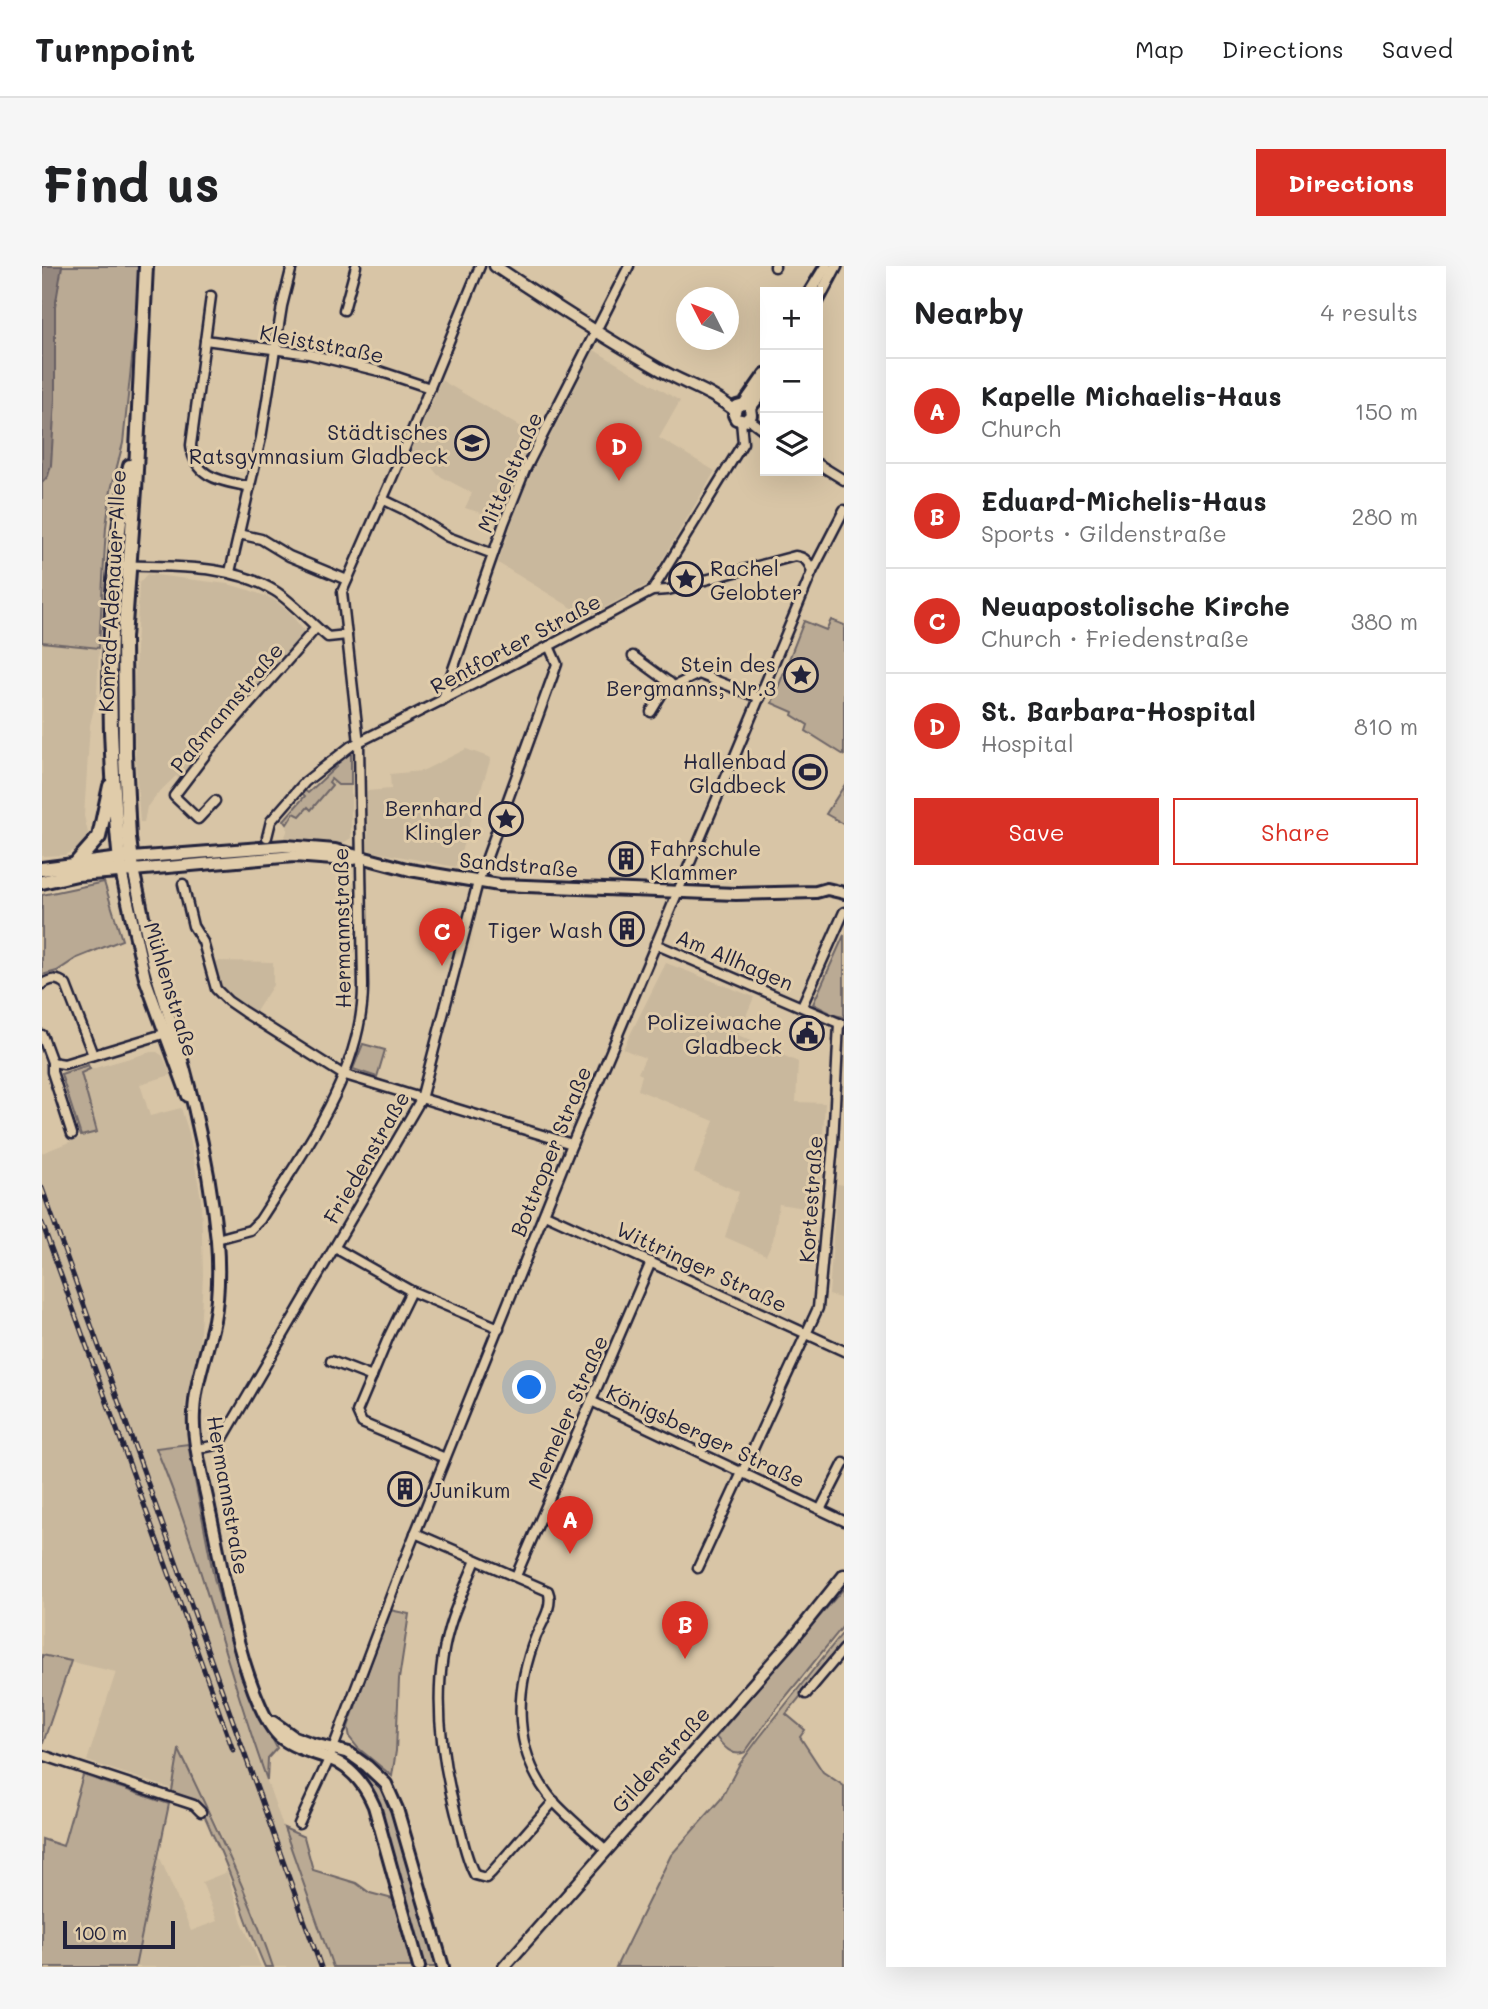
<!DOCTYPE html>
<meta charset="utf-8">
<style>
body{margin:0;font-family:Mali,sans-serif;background:#f6f6f6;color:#202124}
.controls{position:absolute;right:21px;top:21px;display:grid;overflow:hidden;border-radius:0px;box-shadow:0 7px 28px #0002}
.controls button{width:63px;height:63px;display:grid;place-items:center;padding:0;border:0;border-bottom:2px solid #e0e0e0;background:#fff;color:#202124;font:35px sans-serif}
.compass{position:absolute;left:634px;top:21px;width:63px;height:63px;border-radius:50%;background:#fff;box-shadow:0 7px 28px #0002;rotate:312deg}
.scale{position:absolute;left:21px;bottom:18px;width:112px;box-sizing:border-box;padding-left:7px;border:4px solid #22223b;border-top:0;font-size:19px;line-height:24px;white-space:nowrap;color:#22223b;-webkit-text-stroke:5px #e0ccaa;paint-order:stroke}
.you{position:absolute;left:488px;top:1122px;width:24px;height:24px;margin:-18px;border:5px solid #fff;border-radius:50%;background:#1a73e8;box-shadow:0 0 0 10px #1a73e833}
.badge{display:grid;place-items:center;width:46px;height:46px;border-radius:50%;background:#d93025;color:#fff;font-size:23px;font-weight:700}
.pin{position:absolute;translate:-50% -58px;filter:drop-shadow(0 2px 4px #0008)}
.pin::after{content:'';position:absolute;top:37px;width:24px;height:21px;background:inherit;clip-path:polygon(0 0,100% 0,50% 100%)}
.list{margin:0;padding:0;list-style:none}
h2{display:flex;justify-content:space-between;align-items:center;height:91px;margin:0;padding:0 28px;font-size:30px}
h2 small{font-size:23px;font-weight:400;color:#757577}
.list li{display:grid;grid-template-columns:46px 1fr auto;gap:21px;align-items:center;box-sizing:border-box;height:105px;padding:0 28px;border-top:2px solid #e0e0e0}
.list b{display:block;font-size:26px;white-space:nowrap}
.list p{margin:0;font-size:23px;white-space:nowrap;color:#757577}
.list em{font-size:23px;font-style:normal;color:#757577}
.actions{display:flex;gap:14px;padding:21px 28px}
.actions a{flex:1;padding:16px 0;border:2px solid #d93025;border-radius:0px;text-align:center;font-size:24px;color:#d93025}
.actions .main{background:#d93025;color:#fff}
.icon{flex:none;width:38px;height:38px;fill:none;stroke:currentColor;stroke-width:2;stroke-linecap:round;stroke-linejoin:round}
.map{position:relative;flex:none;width:802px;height:1701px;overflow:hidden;border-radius:0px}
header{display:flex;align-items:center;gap:42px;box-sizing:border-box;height:98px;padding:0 35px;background:#fff;border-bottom:2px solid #e0e0e0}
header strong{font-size:33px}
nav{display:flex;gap:38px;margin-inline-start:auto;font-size:24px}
.intro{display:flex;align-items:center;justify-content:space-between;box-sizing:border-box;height:168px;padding:0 42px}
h1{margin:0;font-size:49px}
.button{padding:18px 32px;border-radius:0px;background:#d93025;color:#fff;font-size:24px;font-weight:700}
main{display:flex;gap:42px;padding:0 42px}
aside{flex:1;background:#fff;border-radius:0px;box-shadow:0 7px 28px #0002}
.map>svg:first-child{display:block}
.built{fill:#c9b89d}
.green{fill:#baaa94;stroke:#6e6668;stroke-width:2}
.water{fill:#95887f;stroke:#675f64;stroke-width:2}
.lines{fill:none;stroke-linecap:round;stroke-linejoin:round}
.minor-casing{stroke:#22223b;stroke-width:13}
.tertiary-casing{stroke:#22223b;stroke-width:15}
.secondary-casing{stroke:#22223b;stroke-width:16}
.primary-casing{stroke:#22223b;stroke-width:18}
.minor{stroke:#e0ccaa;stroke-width:8}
.tertiary{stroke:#e0ccaa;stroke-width:10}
.secondary{stroke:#e0ccaa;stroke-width:10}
.primary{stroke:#e0ccaa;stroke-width:12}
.rail-casing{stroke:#22223b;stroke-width:5}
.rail{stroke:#e0ccaa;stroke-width:2.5;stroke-dasharray:8;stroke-linecap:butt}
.labels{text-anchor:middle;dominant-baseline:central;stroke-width:6;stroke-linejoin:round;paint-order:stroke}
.street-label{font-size:21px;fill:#22223b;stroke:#e0ccaa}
.poi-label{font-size:21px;fill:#22223b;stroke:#e0ccaa;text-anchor:end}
</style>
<header>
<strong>Turnpoint</strong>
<nav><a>Map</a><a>Directions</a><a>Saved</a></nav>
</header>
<div class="intro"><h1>Find us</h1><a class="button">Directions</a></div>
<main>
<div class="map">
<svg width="802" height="1701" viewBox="0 0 802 1701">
<rect width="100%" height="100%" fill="#d8c5a6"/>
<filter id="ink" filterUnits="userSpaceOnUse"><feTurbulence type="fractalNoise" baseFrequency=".0143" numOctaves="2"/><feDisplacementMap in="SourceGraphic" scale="14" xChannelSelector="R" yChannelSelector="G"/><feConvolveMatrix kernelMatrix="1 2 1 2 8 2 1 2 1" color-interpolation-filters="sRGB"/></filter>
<g filter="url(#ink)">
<g class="built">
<path d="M552,84L638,135L617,172L673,205L606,318L545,351L456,297L481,224Z"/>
<path d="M399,114L492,169L467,219L456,252L423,242L430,227L396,209L383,193L369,185Z"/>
<path d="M105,308L186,318L207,324L231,333L246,345L264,367L151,495L153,497L139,514L134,510L116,527L105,541L102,556H98L93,488L92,427L97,317Z"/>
<path d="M0,376L57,382L55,429L48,459L42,550L47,571L39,581L23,589L0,590Z"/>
<path d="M424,483L449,492L414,601L329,585L326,582L325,525L349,523L348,508L380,505Z"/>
<path d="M290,513L296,519H309V572L301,577L242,572L245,566L246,553L252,547L266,541L269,544L290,519L286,516Z"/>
<path d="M173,695L231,696V719L213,747L180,724Z"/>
<path d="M624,697L712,731L696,769L756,796L754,836L783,837L776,944L737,938L731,974L724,989L683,971L697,926L652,906L672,855L596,824L600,809L596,807L603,792L581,783Z"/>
<path d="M109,786H115L121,790L129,809L98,818L108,850L139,842L147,867L159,932L161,1009L157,1086L143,1138L146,1178L114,1182L136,1236L205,1459L291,1701H231L215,1654L177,1564L137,1485L130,1523L45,1495L74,1406L0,1389V887L55,865L39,806Z"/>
<path d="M795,918L802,919V1033L787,1029Z"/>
<path d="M116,1587L149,1665L175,1655L160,1616L185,1606L200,1656L219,1701H93Z"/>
</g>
<g class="green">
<path d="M0,0H97L96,36L81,177L69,224L64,261L57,382L0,376Z"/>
<path d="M789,354L802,359V489L764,465L766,459L750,449L751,446L730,437L762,355L784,364Z"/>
<path d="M309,483V519H296L289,513L287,516L290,519L269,544L266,541L258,550L252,547L245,558L242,554L263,530L259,526L261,523L266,527L295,500L292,495Z"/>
<path d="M802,520V558L784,548Z"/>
<path d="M62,616L80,674L35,692L15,705L0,709V629Z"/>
<path d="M802,669V751L787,748V746L771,738Z"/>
<path d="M321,778L343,784L335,811L311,803Z"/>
<path d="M46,799L48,803L39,807L55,866L39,870L19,808Z"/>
<path d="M146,1178L172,1312L199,1411L235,1482L226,1492L225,1514C185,1404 159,1290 114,1182Z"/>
<path d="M802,1322V1359L733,1444L703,1486C691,1492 681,1480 674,1471Z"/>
<path d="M348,1344L367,1348L357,1413L354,1485L350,1510L316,1482L308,1472L306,1461Z"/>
<path d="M802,1365V1377L744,1448L763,1464L758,1471L781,1506L802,1520V1701H574L629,1589L679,1533L697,1499L717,1472Z"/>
<path d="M0,1389L29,1395L0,1480Z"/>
<path d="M137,1484C171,1555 206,1626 231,1701H223C203,1657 192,1610 170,1567C165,1555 160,1542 151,1533L135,1531L130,1525Z"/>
<path d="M302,1493L339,1521L347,1533L396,1701H381L341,1563L301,1496Z"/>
<path d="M41,1509L127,1538L93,1701H0V1573L21,1580Z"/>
<path d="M242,1562L262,1571L271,1604L314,1617L328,1627L351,1633L370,1701H291Z"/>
</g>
<path class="water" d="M0,0H20L13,41V133L9,199L6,210L0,217Z"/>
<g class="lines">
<g class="minor-casing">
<g id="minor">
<path d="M733,0V1"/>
<path d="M169,30L149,179C152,213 181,215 208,221"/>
<path d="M302,44L314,0"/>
<path d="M163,74L267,88L337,105L388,122"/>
<path d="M707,153L723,165"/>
<path d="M776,198L802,214"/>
<path d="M340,233L363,244L406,271L451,288"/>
<path d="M197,268L219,273L247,290L305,314"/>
<path d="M73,299C127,302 186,296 233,325C252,337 268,357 286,371L305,369"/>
<path d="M188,306L219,172L240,40L250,0"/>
<path d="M610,325L701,177L699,155"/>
<path d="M591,390L632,420L657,408L718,432"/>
<path d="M400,435L462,257L483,204L587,0"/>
<path d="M609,446L627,416"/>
<path d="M173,535L156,553L132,530L167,484L274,362"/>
<path d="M225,571L229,555L263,516L309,480L507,380L610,325L626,324L753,290C763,291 767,296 770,306"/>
<path d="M141,618L151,660L161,676L174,723L186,735L202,746L300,808L530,878"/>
<path d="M613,678L799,758"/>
<path d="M0,718C9,713 15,711 24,719L51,789"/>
<path d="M760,740L802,646"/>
<path d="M0,769L10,796V806L30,868"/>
<path d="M10,796L22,798L128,766"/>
<path d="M503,948L802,1085"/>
<path d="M175,973L208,964L218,954C262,885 321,805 321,720L317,477L300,326L363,182L438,0"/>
<path d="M293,982L369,1025L457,1062"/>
<path d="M369,1025L347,1070L315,1146L320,1157L403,1192"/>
<path d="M289,1095L330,1111"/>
<path d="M549,1135L802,1255"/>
<path d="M156,1183L174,1179L180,1174L379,833L436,616L515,398L507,380"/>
<path d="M779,1242L802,1197"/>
<path d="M373,1267L506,1325C512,1339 500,1357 494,1370C472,1426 470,1487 512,1536C528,1553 546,1568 563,1583"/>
<path d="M434,1294C426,1314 417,1333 410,1353C389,1415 398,1487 414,1548C420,1568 423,1591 433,1609L444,1612L449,1607L512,1535"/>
<path d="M656,1302L776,1042L791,878L797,757"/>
<path d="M474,1310L609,996"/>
<path d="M764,1428L802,1383"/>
<path d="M0,1489L152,1539L159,1546"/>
<path d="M257,1558L287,1493L364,1290L530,878L770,306L802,244"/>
</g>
</g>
<g class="tertiary-casing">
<g id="tertiary">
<path d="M453,0C507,36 561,71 617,103C641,117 670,126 692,144"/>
<path d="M462,1701L750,1374L802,1309"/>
</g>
</g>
<g class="secondary-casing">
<g id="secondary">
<path d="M768,26L784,0"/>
<path d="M776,34L794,0"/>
<path d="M708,142L709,149L703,155L694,153L692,149L695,140L702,138L723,108"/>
<path d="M708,142L723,123"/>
<path d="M90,592L244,580L293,584L368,604L457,619L694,628L774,626L785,623L802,627"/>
<path d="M317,592L304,594L252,590L91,604C100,640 105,678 116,713C143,799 166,884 175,975C177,1001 177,1028 172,1054C166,1084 153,1116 152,1147C150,1177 162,1215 168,1246C181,1305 190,1368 212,1425C218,1440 226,1460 238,1471C252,1482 269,1486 286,1492C309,1500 323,1519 332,1540L377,1701"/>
<path d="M79,605L103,712L146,830"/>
<path d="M231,1456L252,1471L268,1477L307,1487L325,1500L344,1518L355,1543L401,1701"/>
</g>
</g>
<g class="primary-casing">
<g id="primary">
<path d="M34,597L57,571L68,520"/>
<path d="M0,603L86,592"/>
<path d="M79,605C69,513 65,421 71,327C74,285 78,241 88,200"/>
<path d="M0,616L35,608L91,604L87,572L83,489L82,372L93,224L104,0"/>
</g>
</g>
<use href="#minor" class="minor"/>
<use href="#tertiary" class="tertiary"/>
<use href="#secondary" class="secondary"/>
<use href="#primary" class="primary"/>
<g class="rail-casing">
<g id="rail">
<path d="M0,922L279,1701"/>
<path d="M0,957L191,1484"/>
</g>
</g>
<use href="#rail" class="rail"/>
</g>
</g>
<defs>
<g id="school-ring" transform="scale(1.75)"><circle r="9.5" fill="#e0ccaa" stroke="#22223b" stroke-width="1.5"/><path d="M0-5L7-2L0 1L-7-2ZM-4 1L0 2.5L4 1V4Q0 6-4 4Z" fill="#22223b"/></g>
<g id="sight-ring" transform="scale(1.75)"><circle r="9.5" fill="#e0ccaa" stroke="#22223b" stroke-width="1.5"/><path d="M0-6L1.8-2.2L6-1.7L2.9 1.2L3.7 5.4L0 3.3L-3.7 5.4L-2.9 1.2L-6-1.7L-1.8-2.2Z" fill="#22223b"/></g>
<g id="stadium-ring" transform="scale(1.75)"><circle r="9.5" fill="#e0ccaa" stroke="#22223b" stroke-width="1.5"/><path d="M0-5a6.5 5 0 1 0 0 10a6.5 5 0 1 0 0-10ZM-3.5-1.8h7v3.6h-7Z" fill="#22223b"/></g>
<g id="building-ring" transform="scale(1.75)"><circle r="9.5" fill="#e0ccaa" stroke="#22223b" stroke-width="1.5"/><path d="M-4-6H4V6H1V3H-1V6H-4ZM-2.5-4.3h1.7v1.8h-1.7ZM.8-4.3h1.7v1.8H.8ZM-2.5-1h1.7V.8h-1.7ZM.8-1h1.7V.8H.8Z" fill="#22223b"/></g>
<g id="civic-ring" transform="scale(1.75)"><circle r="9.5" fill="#e0ccaa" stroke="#22223b" stroke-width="1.5"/><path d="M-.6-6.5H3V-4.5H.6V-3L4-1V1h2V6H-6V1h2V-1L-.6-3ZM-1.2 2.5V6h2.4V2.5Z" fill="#22223b"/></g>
</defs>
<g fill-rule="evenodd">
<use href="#school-ring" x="430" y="177"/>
<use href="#sight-ring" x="644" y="313"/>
<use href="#sight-ring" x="759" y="409"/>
<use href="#stadium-ring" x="768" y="506"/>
<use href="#sight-ring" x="464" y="553"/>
<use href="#building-ring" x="584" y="593"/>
<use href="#building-ring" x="585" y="663"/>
<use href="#civic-ring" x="765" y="767"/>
<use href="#building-ring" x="363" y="1223"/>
</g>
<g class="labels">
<g class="street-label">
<text transform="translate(280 77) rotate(11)">Kleiststraße</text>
<text transform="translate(467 206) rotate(-66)">Mittelstraße</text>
<text transform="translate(69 325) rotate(-87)">Konrad-Adenauer-Allee</text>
<text transform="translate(473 377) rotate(-28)">Rentforter Straße</text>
<text transform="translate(184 441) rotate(-50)">Paßmannstraße</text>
<text transform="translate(477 598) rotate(5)">Sandstraße</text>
<text transform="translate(299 662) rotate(-91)">Hermannstraße</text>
<text transform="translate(693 693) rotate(23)">Am Allhagen</text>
<text transform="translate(130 723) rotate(73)">Mühlenstraße</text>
<text transform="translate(508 885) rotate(-68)">Bottroper Straße</text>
<text transform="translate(324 891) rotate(-60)">Friedenstraße</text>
<text transform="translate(768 933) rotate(-86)">Kortestraße</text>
<text transform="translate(660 1000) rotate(25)">Wittringer Straße</text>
<text transform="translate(525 1146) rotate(-66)">Memeler Straße</text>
<text transform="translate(664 1169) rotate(25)">Königsberger Straße</text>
<text transform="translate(187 1229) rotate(80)">Hermannstraße</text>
<text transform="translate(618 1493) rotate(-48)">Gildenstraße</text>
</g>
<g class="poi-label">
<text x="406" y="165">Städtisches<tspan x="406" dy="24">Ratsgymnasium Gladbeck</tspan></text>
<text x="668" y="301" text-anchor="start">Rachel<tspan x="668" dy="24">Gelobter</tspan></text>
<text x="734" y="397">Stein des<tspan x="734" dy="24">Bergmanns, Nr.3</tspan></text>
<text x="744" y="494">Hallenbad<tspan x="744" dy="24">Gladbeck</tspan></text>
<text x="440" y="541">Bernhard<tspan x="440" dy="24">Klingler</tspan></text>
<text x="608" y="581" text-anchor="start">Fahrschule<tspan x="608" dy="24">Klammer</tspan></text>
<text x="560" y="663">Tiger Wash</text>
<text x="740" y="755">Polizeiwache<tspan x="740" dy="24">Gladbeck</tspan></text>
<text x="388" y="1223" text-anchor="start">Junikum</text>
</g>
</g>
</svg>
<div class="controls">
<button>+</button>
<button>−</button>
<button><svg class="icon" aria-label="layers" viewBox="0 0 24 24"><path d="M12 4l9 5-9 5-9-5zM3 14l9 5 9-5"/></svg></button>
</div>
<svg class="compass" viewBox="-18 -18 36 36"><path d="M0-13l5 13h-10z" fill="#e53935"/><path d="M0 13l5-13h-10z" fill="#757577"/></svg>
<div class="scale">100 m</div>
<div class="you"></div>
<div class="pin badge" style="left:528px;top:1288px">A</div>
<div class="pin badge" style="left:643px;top:1393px">B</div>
<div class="pin badge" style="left:400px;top:700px">C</div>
<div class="pin badge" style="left:577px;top:215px">D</div>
</div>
<aside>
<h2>Nearby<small>4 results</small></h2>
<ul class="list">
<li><span class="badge">A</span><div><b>Kapelle Michaelis-Haus</b><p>Church</p></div><em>150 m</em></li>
<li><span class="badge">B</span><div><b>Eduard-Michelis-Haus</b><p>Sports · Gildenstraße</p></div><em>280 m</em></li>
<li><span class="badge">C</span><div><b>Neuapostolische Kirche</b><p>Church · Friedenstraße</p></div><em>380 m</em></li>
<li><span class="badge">D</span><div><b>St. Barbara-Hospital</b><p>Hospital</p></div><em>810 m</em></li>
</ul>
<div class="actions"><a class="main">Save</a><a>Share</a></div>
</aside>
</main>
